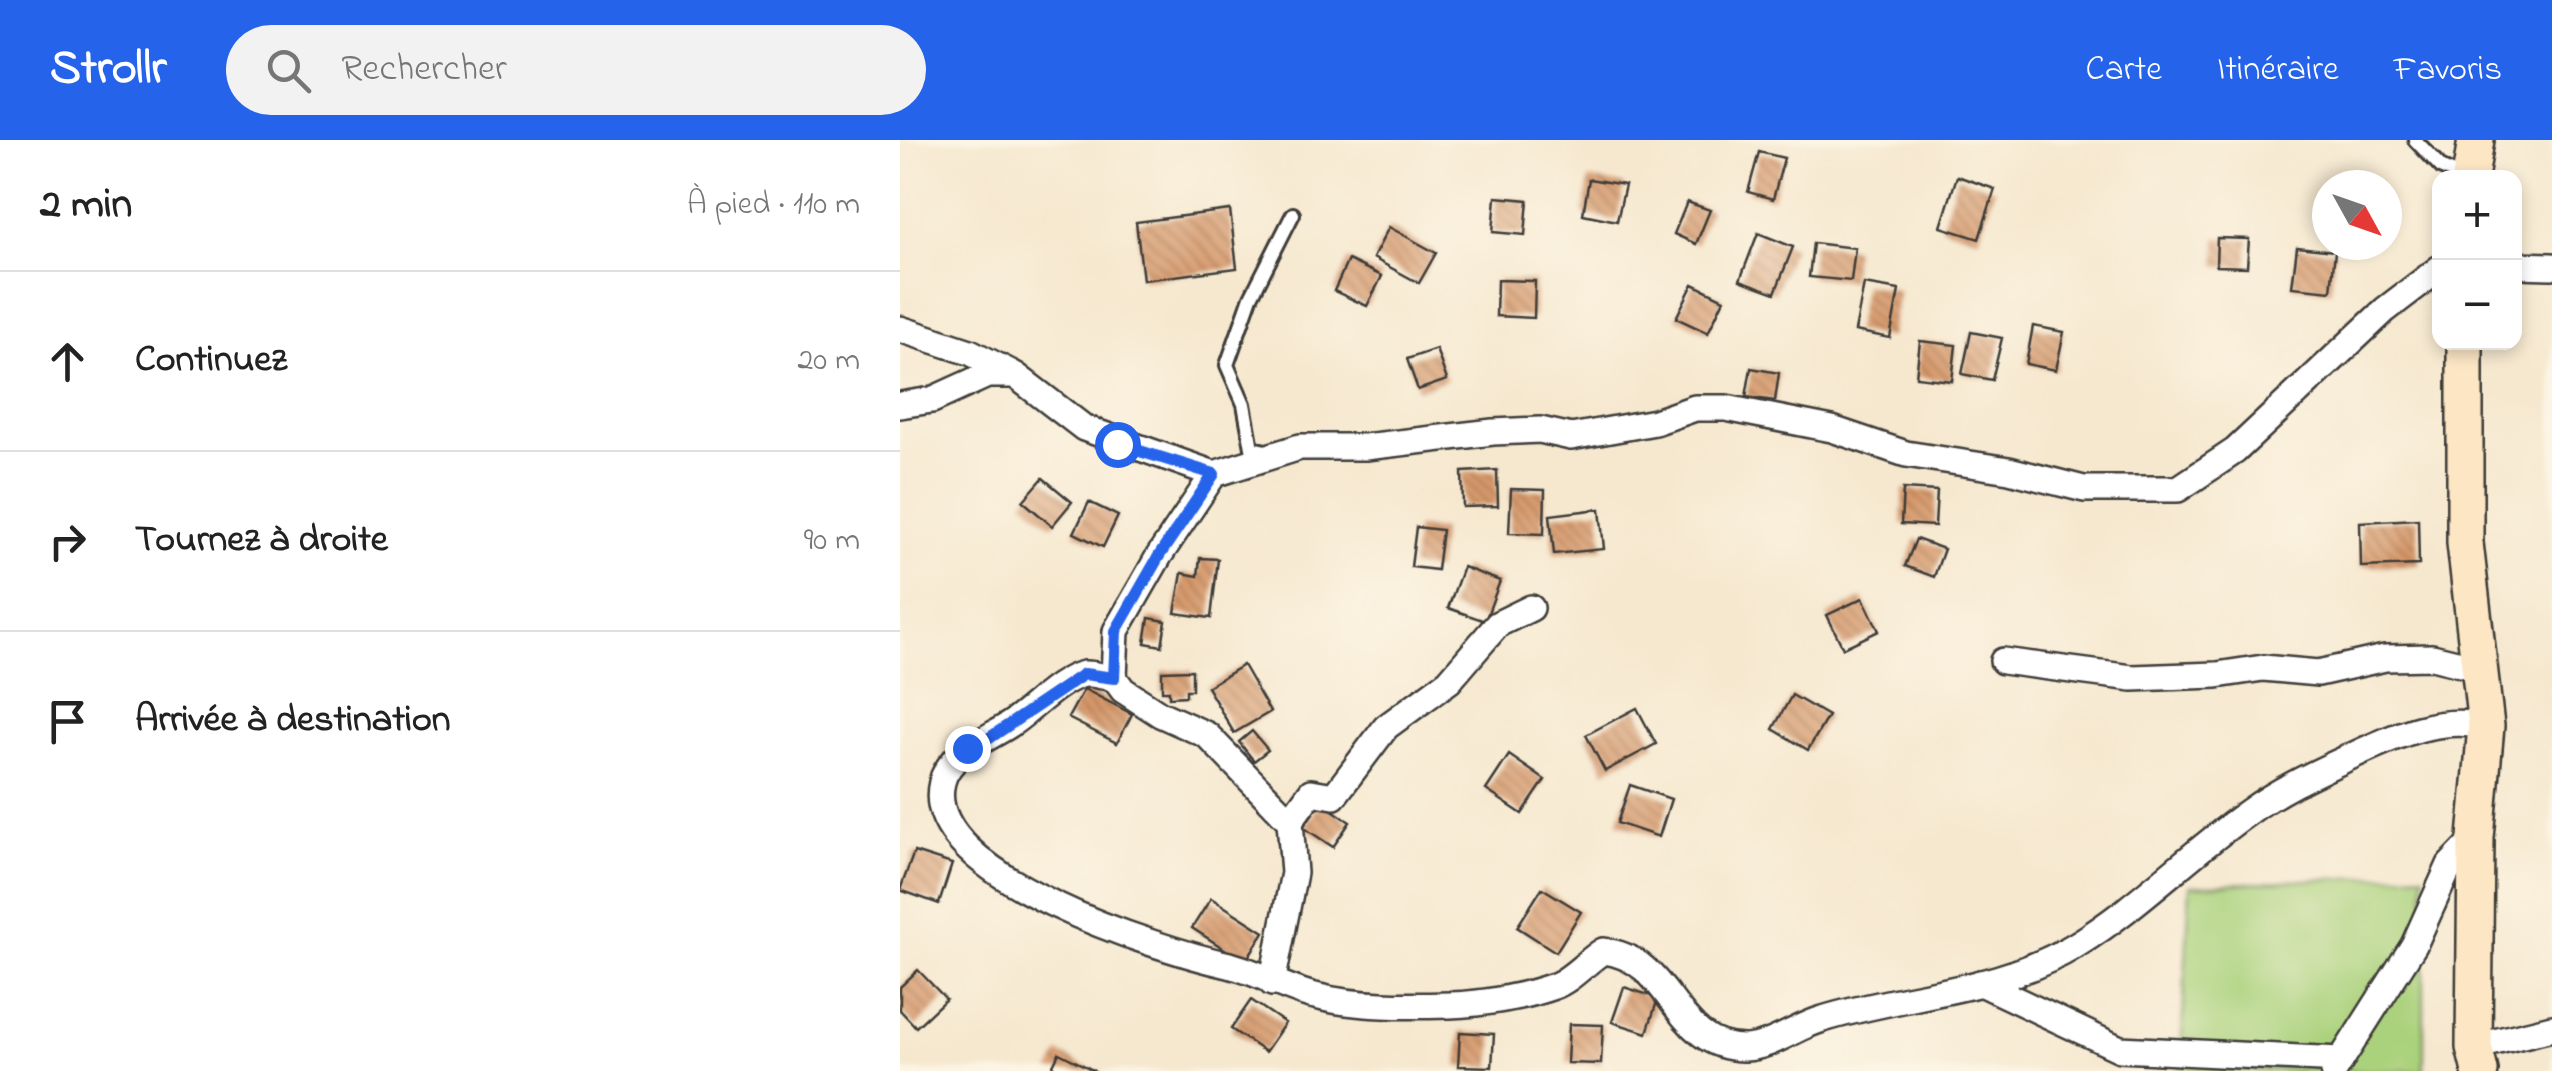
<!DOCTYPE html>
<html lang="fr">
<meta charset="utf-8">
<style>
body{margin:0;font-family:"Indie Flower",sans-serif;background:#f2f2f2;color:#222}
.controls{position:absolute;right:30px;top:30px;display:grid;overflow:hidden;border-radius:20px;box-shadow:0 5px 15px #0003}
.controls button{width:90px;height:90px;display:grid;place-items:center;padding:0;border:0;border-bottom:2px solid #e0e0e0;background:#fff;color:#222;font:50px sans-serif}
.compass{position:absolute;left:1412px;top:30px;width:90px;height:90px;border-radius:50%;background:#fff;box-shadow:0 5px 15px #0003;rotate:130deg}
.stop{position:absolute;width:30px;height:30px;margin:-22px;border:8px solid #2563eb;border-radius:50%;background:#fff}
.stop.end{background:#2563eb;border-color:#fff;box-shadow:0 2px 10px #0008}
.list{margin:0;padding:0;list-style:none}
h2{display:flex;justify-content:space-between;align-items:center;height:130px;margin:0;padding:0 40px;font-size:42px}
h2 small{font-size:32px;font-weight:400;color:#767676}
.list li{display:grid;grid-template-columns:65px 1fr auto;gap:30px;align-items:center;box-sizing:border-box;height:180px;padding:0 40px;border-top:2px solid #e0e0e0}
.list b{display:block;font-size:38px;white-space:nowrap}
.list em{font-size:32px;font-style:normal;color:#767676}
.icon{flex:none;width:55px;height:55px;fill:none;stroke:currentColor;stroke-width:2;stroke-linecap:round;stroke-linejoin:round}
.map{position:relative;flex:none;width:1652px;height:931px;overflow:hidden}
header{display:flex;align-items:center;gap:60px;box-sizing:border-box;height:140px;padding:0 50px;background:#2563eb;color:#fff}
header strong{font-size:48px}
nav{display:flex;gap:55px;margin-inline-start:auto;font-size:35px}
.search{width:700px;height:90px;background:#f2f2f2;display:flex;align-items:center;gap:25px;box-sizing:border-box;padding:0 35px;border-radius:55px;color:#767676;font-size:38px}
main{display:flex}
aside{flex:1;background:#fff}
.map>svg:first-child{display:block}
.green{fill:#aad17b;stroke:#63764c;stroke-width:2.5}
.building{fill:url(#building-back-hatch)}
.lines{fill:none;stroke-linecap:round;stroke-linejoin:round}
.service-casing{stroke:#3d3b37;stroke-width:18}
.minor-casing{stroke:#3d3b37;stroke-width:30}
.secondary-casing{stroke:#3d3b37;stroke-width:40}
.service{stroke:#fff;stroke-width:12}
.minor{stroke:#fff;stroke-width:25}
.secondary{stroke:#fce6c4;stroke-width:35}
.route{stroke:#2563eb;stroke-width:12}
</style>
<header>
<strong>Strollr</strong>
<div class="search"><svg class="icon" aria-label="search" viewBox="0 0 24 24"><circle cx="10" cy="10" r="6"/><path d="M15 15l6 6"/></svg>Rechercher</div>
<nav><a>Carte</a><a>Itinéraire</a><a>Favoris</a></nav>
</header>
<main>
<aside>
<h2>2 min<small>À pied · 110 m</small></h2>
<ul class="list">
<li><svg class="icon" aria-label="ahead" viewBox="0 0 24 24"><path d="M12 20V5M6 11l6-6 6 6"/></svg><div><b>Continuez</b></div><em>20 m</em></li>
<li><svg class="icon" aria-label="right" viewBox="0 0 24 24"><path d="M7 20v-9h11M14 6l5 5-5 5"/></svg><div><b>Tournez à droite</b></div><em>90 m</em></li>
<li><svg class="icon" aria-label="arrive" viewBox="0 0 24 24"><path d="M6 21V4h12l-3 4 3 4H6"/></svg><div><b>Arrivée à destination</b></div></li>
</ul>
</aside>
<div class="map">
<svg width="1652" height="931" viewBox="0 0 1652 931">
<defs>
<pattern id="building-back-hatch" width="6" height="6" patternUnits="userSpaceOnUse" patternTransform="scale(2.5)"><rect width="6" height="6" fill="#d6986a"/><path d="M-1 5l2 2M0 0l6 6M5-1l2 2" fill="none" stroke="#ad7b56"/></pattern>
</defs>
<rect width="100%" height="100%" fill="#fcf5e5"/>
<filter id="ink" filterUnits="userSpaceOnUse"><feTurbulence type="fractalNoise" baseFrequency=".01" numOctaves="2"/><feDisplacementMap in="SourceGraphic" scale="20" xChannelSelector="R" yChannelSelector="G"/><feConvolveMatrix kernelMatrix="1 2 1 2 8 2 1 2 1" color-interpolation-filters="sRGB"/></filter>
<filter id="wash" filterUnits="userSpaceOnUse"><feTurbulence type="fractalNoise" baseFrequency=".0048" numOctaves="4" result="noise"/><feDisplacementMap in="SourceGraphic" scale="40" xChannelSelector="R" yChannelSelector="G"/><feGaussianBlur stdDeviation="2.25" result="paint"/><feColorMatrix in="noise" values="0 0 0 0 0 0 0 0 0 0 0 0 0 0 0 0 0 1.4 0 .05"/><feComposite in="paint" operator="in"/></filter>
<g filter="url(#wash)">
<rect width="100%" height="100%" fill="#f6e8cf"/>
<path class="green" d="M1524,734V931H1280L1290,746Z"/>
<g id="blocks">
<g class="building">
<path d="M859,12L884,18L873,59L848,52Z"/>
<path d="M1057,36L1095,49L1079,99L1041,87Z"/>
<path d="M689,39L725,45L717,81L683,74Z"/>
<path d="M596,57L628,60L625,95L593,92Z"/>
<path d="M787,62L810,70L796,104L774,94Z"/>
<path d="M330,70L337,128L243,140L236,82Z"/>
<path d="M489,87L536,113L519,143L473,118Z"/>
<path d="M858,93L893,107L875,153L840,140Z"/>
<path d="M1317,98L1349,99L1347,127L1316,126Z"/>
<path d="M913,103L955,108L951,141L909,137Z"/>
<path d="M1397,107L1435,111L1431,151L1392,147Z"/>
<path d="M448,120L482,136L467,166L434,151Z"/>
<path d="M597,140L635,141L634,178L596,176Z"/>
<path d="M793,144L824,159L808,193L776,178Z"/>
<path d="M964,144L999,150L990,198L955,191Z"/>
<path d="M1133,186L1164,192L1156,230L1126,224Z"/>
<path d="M1071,192L1102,198L1092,240L1062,234Z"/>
<path d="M1020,201L1056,205L1052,241L1016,237Z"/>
<path d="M536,209L547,240L518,250L507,219Z"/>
<path d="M851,228L879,233L875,261L846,257Z"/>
<path d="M597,330L598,366L563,367L562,332Z"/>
<path d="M143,338L172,362L152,386L123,361Z"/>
<path d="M611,349L645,350L644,394L609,393Z"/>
<path d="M1003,349L1037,351L1035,386L1001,384Z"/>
<path d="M189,362L218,376L203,407L174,393Z"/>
<path d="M700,369L704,409L654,414L650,375Z"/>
<path d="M1518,379L1519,425L1461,427L1460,382Z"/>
<path d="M516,387L542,390L537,430L511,427Z"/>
<path d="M1016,399L1044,409L1034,437L1005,426Z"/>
<path d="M300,418L318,419L311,478L275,473L282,433L298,436Z"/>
<path d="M563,427L600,441L585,481L548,468Z"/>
<path d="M963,458L979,491L943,508L927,475Z"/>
<path d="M249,478L266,481L262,506L245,503Z"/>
<path d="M343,525L370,572L334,593L307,547Z"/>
<path d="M292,530V550H286V556L269,557V551H262V531Z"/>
<path d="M184,549L232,574L217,603L168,578Z"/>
<path d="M892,555L928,576L908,610L873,589Z"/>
<path d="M737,568L756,604L705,631L686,595Z"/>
<path d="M352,591L368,610L354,621L339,602Z"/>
<path d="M609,615L645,640L622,674L586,650Z"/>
<path d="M730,645L771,659L759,697L717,683Z"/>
<path d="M421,662L450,682L433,707L403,687Z"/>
<path d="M14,712L52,724L39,764L0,750Z"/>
<path d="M642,748L681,772L656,812L617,787Z"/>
<path d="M311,758L364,792L345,822L292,788Z"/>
<path d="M18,830L46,859L16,887L0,870V847Z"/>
<path d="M724,847L758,858L747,893L712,882Z"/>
<path d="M351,860L385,883L365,912L331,889Z"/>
<path d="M669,884L703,885L701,924L667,923Z"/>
<path d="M560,892L594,894L592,927L558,926Z"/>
<path d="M159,913L195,931H150Z"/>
</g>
</g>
</g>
<g filter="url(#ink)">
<use href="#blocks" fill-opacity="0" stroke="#3d3b37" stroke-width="2.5"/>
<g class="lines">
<g class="service-casing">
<g id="service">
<path d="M1515,0L1542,28L1567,38"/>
<path d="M366,311L352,308L344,264L327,225L351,157L393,74"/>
</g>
</g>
<g class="minor-casing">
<g id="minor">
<path d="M1614,125L1652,126"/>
<path d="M0,189L70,212L111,233"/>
<path d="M0,265L32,260L87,235H115L184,288L314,334L400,307H465L593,292L640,290L671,297L755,282L795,268H826L932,289L1006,314L1109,330L1184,349H1278L1335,311L1485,170L1540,128"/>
<path d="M314,334L259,416L216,491L214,538L223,550L260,574L307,595L390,681L394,733L372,843"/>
<path d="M1103,521L1232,538L1317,535L1363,528L1418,533L1485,518L1532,517L1577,528"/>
<path d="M214,538C205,537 192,533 184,534C158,540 131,571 109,585C86,600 49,613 42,642C18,736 265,811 329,825C358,832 385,849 415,856C456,867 508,866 550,865C583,864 623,857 654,846C670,841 688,820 703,811C774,818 772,909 845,908C872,907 897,886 923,879C1006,853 1100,852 1176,805C1238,767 1290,713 1350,671C1383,647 1420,631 1456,614C1499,594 1539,576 1586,586"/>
<path d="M390,681L411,652L434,656L486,587L549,541L598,484L631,468"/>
<path d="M1080,843L1220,909L1441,920"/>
<path d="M1574,907L1652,888"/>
<path d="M1434,931L1514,805L1550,725L1576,698"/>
</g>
</g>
<g class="secondary-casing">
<g id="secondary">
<path d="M1570,38L1576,0"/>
<path d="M1565,202V403L1586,586L1576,698L1574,907L1580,931"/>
</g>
</g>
<use href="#service" class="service"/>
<use href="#minor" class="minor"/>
<use href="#secondary" class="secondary"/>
</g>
</g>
<g class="lines" filter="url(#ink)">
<path class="route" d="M67,608L88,599L184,534L214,538L216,491L259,416L314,334L217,304"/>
</g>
</svg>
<div class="controls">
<button>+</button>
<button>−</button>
</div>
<svg class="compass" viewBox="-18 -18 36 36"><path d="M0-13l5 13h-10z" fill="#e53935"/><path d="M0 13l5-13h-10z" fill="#767676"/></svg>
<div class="stop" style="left:217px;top:304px"></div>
<div class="stop end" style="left:67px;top:608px"></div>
</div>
</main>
